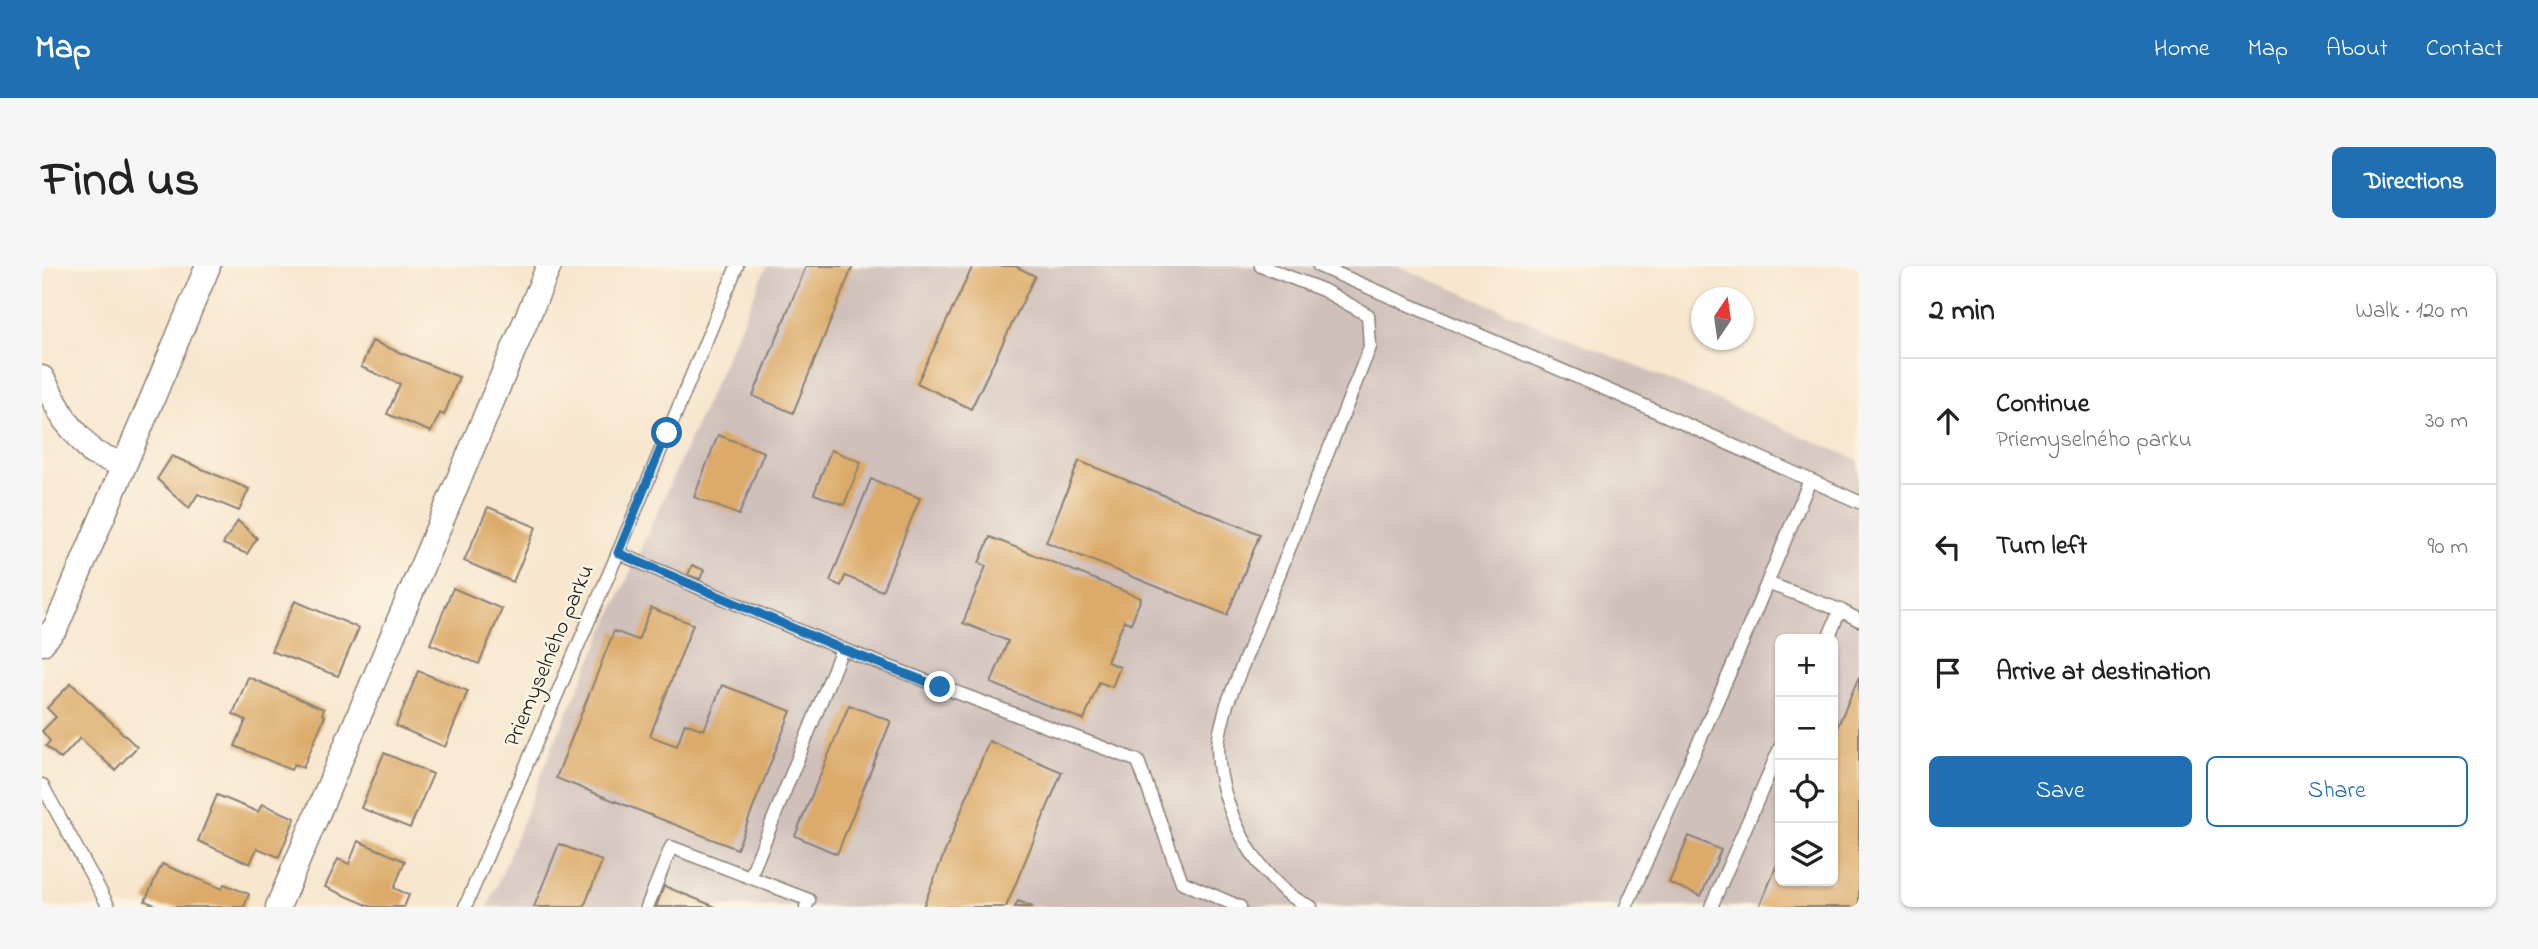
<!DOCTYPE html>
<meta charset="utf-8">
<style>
body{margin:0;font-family:"Indie Flower",sans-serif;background:#f6f6f6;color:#222}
.controls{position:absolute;right:21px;bottom:21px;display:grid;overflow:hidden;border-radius:10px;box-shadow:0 2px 5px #0004}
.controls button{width:63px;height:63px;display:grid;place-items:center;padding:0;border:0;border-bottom:2px solid #e0e0e0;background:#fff;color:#222;font:35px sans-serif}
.compass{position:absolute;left:1649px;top:21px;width:63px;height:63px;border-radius:50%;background:#fff;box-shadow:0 2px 5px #0004;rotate:13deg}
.stop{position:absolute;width:21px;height:21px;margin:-16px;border:5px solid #1f6fb2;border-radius:50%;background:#fff}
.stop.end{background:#1f6fb2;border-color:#fff;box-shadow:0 2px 7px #0008}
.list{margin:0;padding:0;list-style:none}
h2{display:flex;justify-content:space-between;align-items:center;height:91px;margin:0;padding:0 28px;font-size:30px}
h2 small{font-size:23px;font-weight:400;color:#767676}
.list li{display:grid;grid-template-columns:46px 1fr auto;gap:21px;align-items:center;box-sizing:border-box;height:126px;padding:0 28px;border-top:2px solid #e0e0e0}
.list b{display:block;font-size:26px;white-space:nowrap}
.list p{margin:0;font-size:23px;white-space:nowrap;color:#767676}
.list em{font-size:23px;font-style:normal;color:#767676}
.actions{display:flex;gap:14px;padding:21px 28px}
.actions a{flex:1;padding:16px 0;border:2px solid #1f6fb2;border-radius:10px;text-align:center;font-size:24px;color:#1f6fb2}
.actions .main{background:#1f6fb2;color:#fff}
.icon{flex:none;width:38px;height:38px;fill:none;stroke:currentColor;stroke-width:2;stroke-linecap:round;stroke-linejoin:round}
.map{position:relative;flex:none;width:1817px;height:641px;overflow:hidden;border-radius:10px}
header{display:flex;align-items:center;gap:42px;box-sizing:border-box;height:98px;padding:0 35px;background:#1f6fb2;color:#fff}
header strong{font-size:33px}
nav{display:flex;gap:38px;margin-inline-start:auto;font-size:24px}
.intro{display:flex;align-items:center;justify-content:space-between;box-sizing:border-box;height:168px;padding:0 42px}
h1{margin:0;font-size:49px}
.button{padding:18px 32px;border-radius:10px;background:#1f6fb2;color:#fff;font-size:24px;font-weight:700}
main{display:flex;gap:42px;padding:0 42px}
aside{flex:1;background:#fff;border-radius:10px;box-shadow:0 2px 5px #0004}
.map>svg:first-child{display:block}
.industrial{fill:#cfc0bb;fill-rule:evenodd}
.building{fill:#dcaa69}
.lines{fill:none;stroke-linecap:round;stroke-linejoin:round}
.lane-casing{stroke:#8a8175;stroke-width:15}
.street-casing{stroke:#8a8175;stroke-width:27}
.lane{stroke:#fff;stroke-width:12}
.street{stroke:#fff;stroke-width:24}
.route{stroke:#1f6fb2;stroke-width:9}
.labels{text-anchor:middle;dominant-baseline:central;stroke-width:5;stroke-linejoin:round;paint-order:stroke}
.street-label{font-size:23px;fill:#1c1c1c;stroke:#fcf5e5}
</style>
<header>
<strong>Map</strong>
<nav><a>Home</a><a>Map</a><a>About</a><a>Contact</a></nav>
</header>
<div class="intro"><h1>Find us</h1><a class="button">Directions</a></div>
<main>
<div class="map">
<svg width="1817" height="641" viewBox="0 0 1817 641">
<rect width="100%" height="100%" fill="#fcf5e5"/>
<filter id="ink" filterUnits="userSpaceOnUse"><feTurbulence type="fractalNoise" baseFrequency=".0143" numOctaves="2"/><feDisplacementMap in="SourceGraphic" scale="14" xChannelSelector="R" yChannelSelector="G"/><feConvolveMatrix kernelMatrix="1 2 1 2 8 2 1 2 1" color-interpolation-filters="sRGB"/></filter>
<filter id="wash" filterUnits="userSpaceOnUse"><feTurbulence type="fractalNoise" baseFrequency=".00686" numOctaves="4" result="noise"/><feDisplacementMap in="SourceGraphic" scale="28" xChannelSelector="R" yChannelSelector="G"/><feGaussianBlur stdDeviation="1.57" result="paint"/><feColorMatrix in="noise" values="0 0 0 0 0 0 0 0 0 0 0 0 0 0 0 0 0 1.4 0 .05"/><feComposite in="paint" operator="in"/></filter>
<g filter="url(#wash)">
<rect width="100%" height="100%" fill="#f8e6ce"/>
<path class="industrial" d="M725,0H1356L1817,194V641H446L513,475ZM1738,373H1791V615H1738Z"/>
<g id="blocks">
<g class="building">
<path d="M764,0H811L751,147L711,130Z"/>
<path d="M931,0H973L993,10L929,143L875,117Z"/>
<path d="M330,75L417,111L402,149L398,147L389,166L345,148L358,118L319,101Z"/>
<path d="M676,169L722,186L697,249L652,231Z"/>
<path d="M789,184L819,196L802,239L772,228Z"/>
<path d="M130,190L207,223L197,245L156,228L147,242L115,213Z"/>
<path d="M1037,195L1218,268L1185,349L1004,276Z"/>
<path d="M829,213L878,232L840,325L803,310L799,320L788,315Z"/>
<path d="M446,241L494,261L471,316L422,295Z"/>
<path d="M196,255L215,272L205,288L181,278Z"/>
<path d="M948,271L1099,332L1089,357L1082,355L1065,396L1078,401L1070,421L1057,416L1042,454L949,417L966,375L921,357L944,300L937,297Z"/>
<path d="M650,299L662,304L658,313L646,309Z"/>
<path d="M411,322L460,343L437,398L388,378Z"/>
<path d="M253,335L317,362L296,410L229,385Z"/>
<path d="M609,342L651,358L608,470L635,480L643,457L662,464L680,419L749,445L695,583L514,512L572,365L596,374Z"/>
<path d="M376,405L426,425L403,481L354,460Z"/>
<path d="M206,411L282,443L280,448L283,450L261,502L252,498L249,504L193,480L204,454L191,448Z"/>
<path d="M1817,411V641H1717L1738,592V615H1791V471Z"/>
<path d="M29,417L95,481L73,504L38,472L19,493L4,480L8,475L0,465L14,451L5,442Z"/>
<path d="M807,439L849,455L795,588L753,570Z"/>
<path d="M947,475L1020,506L964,641H881Z"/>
<path d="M342,487L391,508L368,562L319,542Z"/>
<path d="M175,529L216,546L220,538L253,552L237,591L215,582L208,598L156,575Z"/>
<path d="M1647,570L1679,584L1659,630L1627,617Z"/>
<path d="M316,575L363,595L352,622L367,629L362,641H330L283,621L296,593L307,598Z"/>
<path d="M517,578L560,595L542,641H492Z"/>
<path d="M120,598L180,623L182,618L207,628L202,641H118L103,635Z"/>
<path d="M622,620L674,641H614Z"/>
<path d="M976,635L991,641H973Z"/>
</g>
</g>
</g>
<g filter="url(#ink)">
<use href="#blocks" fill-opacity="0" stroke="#8a8175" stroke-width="2"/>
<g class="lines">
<g class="lane-casing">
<g id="lane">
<path d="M1219,0L1281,24L1326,49L1328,81L1185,438C1182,452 1176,467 1176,481C1176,538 1214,618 1269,641"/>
<path d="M1277,0L1598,138L1768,214L1691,399L1584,641"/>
<path d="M1768,214L1817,236"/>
<path d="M576,287L800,383L708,611"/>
<path d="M1725,317L1798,344"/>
<path d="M1786,373L1798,344L1817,354"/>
<path d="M800,383L1096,495L1140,616L1198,641"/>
<path d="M0,519L67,641"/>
<path d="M423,641L576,287L695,0"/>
<path d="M605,641L629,581L767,634L764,641"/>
<path d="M1669,641L1738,482"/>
</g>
</g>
<g class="street-casing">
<g id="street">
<path d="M0,112L23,154L51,187L82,199"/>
<path d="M0,377L14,361L166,0"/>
<path d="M236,641L507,0"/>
</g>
</g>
<use href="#lane" class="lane"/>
<use href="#street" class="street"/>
</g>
</g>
<g class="lines" filter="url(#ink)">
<path class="route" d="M625,167L576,287L800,383L898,421"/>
</g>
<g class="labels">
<g class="street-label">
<text transform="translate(508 390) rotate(-67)">Priemyselného parku</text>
</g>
</g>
</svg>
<div class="controls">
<button>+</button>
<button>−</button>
<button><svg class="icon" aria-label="locate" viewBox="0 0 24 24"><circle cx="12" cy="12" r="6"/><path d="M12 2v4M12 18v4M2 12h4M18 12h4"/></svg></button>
<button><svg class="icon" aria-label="layers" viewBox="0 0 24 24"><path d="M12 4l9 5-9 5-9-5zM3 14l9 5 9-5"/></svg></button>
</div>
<svg class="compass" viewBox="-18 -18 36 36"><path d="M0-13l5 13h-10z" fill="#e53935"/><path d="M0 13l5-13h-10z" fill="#767676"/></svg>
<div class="stop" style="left:625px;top:167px"></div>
<div class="stop end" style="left:898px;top:421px"></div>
</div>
<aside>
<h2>2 min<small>Walk · 120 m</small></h2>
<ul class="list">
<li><svg class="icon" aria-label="ahead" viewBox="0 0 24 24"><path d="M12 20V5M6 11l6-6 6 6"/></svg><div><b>Continue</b><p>Priemyselného parku</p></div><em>30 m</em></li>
<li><svg class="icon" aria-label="left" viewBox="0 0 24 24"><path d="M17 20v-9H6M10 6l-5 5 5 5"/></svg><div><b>Turn left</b></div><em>90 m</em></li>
<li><svg class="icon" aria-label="arrive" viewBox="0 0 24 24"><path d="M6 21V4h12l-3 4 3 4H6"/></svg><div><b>Arrive at destination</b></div></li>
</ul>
<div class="actions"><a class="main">Save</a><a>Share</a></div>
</aside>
</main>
